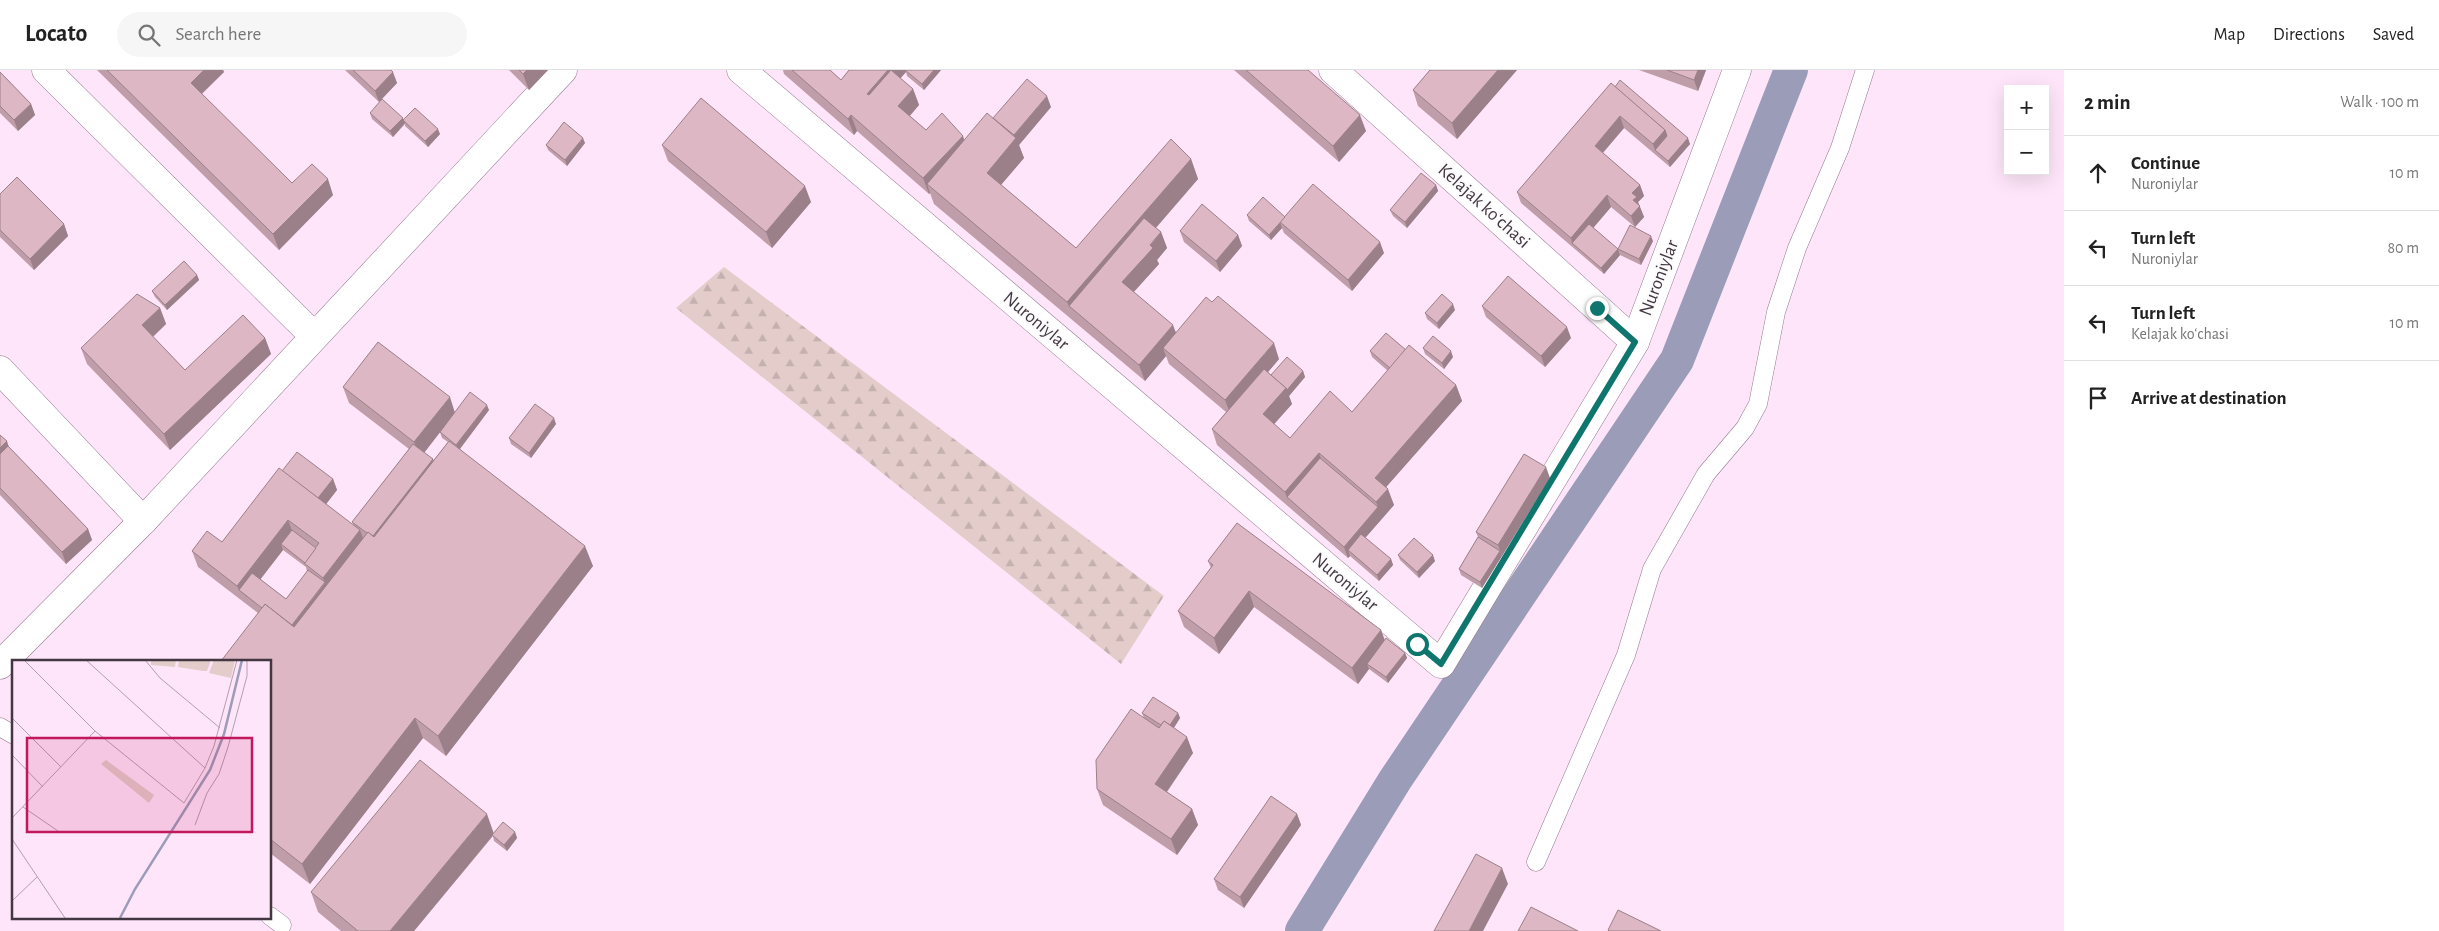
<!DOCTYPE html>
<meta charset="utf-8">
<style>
body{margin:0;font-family:"Alegreya Sans",sans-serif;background:#f6f6f6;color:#222}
.controls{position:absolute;right:15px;top:15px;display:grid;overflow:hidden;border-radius:0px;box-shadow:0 5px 20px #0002}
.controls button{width:45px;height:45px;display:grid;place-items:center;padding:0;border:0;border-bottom:1px solid #e0e0e0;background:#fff;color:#222;font:25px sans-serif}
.stop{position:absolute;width:15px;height:15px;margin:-11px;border:4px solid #0f766e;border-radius:50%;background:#fff}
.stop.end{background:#0f766e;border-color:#fff;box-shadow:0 1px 5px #0008}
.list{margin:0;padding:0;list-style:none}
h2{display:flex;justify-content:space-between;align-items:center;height:65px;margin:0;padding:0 20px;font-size:21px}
h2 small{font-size:16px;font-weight:400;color:#767676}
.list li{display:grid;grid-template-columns:32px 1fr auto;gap:15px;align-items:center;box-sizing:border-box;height:75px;padding:0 20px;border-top:1px solid #e0e0e0}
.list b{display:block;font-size:19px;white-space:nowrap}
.list p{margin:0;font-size:16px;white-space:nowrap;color:#767676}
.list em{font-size:16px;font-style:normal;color:#767676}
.icon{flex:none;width:28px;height:28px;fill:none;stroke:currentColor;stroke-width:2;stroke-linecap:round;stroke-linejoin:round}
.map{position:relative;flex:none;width:2064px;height:861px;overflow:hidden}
header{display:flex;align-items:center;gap:30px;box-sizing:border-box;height:70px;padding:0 25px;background:#fff;border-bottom:1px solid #e0e0e0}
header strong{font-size:24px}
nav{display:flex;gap:28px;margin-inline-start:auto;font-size:18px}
.search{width:350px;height:45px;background:#f6f6f6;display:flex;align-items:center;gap:12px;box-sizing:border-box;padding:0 18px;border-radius:28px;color:#767676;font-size:19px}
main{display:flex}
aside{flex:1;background:#fff}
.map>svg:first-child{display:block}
.forest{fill:url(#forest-firs)}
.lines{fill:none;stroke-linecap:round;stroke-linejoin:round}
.canal{stroke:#9a9cb8;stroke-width:34}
.lane-casing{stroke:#94788f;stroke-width:19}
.street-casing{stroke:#94788f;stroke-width:29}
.lane{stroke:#fff;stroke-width:18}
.street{stroke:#fff;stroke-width:28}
.wall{fill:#bf9da9;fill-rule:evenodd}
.shaded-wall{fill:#9b8089}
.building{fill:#deb7c4;stroke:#9b8089}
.route{stroke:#0f766e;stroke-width:6}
.labels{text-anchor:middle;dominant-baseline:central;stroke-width:4;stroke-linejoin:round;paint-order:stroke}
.street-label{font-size:19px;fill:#433741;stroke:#fbfbfb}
.inset-river{fill:none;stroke:#9a9cb8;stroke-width:2.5}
.inset-road{fill:none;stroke:#b39faf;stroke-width:1}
.view{fill:#c2185b;fill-opacity:0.15;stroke:#c2185b;stroke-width:2.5}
.inset-edge{fill:none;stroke:#433741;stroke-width:2.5}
</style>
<header>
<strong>Locato</strong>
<div class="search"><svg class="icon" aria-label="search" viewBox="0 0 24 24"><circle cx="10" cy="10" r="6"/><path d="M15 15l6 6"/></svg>Search here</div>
<nav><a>Map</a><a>Directions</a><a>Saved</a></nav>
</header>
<main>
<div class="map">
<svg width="2064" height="861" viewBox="0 0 2064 861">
<defs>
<pattern id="forest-firs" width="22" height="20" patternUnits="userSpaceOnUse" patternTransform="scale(1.25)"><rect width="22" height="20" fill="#e3ccca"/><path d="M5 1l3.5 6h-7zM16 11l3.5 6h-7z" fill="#c4b0af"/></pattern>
</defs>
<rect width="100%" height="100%" fill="#fee5f9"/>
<path class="forest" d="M724,197L1164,526L1121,594L676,238Z"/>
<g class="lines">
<path class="canal" d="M1302,861L1395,710L1677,290L1791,0"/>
<g class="lane-casing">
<g id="lane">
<path d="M0,657L14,665"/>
<path d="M1536,792L1626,585L1652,499L1706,404L1745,358L1758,334L1776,242L1797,178L1840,78L1865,0"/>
<path d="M270,846L282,855"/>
</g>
</g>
<g class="street-casing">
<g id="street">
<path d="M46,0L314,266"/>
<path d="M741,0L1441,594L1635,272L1737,0"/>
<path d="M1333,0L1635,272"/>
<path d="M0,300L143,451"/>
<path d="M0,595L143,451L563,0"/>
</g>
</g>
<use href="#lane" class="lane"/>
<use href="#street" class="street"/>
</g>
<g class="wall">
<path d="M97,0H223L224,2L202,24L292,113L333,125L279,180Z"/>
<path d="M345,0H391L397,13L379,32Z"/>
<path d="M509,0H548L529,20Z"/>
<path d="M783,0H830L841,10L849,0H941L924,20L907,6L906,2L900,8L913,19L919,35L910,46L926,60L963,66L964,70L993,48L1051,37L1019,75L1024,88L1001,115L1076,178L1191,89L1198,109L1156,158L1161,162L1167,178L1157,190L1159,194L1134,222L1176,262L1279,289L1268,302L1271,305L1303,301L1305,307L1289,326L1292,334L1274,354L1290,368L1352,342L1388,301L1372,287L1370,281L1406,280L1456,315L1462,331L1386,417L1394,435L1365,468L1391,489L1393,495L1379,511L1350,486L1348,488L1217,375L1212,359L1226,342L1169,294L1166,286L1145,311L934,134L930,123L929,124L857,61L854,65L784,4Z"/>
<path d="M1234,0H1308L1366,61L1339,92Z"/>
<path d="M1430,0H1517L1457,69L1418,36L1413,20Z"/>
<path d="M1639,0H1706L1698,21Z"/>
<path d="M0,2L31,34L35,45L18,61L0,43Z"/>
<path d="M1611,13L1690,74L1670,97L1624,58L1603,83L1640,115L1644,126L1638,132L1644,147L1635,157L1611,137L1593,158L1618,179L1620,185L1604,204L1521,133L1517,122Z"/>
<path d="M370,43L403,48V50L440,64L428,77L405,56V54L393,67L372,49Z"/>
<path d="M585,73L567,96L548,80L546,75Z"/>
<path d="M662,75L811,132L772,178L668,91Z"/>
<path d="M1436,115L1438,121L1407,158L1393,146L1390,140Z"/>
<path d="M0,124L64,154L68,166L34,200L0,167Z"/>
<path d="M1247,145L1285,147L1384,183L1352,221L1284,163L1282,158L1271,170L1249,151Z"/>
<path d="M1180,161L1238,165L1242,176L1220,202L1184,172Z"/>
<path d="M1653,171L1641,195L1620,185L1618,179Z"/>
<path d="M197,205L199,210L167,240L155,227L152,221Z"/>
<path d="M1482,236L1571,268L1545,297L1486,247Z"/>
<path d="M160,238L166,254L153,267L185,300L265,268L271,284L170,380L87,294L81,278Z"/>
<path d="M1455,240L1439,259L1427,249L1425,243Z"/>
<path d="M1423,278L1453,287L1444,299L1425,284Z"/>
<path d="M343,317L455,342L489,340L460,379L593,496L446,686L423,668L310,814L270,783V591L258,543L198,497L192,481L222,472L282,401L333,409L337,420L326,434L354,456L352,452L409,379L349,333ZM440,362L442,368L448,372L433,391V389L424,383ZM283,480L306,497L307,502L286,529L260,509Z"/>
<path d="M556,354L531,388L511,374L509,368Z"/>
<path d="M0,365L8,376L88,459L92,470L66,494L0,425Z"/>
<path d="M1550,408L1482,518L1461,505L1459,499L1478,467L1476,462Z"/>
<path d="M1398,485L1435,491L1419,508L1400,490Z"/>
<path d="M1208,491L1381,560L1384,571L1405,583L1407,588L1388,613L1369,599L1358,614L1254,537L1219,584L1184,557L1178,541L1211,498Z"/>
<path d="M1142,643H1178L1180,648L1174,658L1193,683L1167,722L1192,739L1198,755L1177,785L1103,735L1097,719L1144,648Z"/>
<path d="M1297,744L1301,755L1244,838L1218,820L1214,809Z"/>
<path d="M515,762L517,768L507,781L494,771L493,766L414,861H341L318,842L311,822L494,763Z"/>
</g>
<g class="shaded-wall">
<path d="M204,0H223L224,2L196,29L191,13Z"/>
<path d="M527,0H548L529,20L523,4Z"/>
<path d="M888,0H907H905L906,2L873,40L867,24Z"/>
<path d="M934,0H941L924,20L922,14Z"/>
<path d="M1498,0H1517L1457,69L1452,53Z"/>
<path d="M1698,0H1706L1698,21L1694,10Z"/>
<path d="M393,2L397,13L379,32L375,21Z"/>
<path d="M913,19L919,35L904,52L898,36Z"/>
<path d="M1047,26L1051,37L1019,75L1024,88L994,123L987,103L1011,69Z"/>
<path d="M31,34L35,45L18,61L14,50Z"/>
<path d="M851,45L857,61L854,65L848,49Z"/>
<path d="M1360,45L1366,61L1339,92L1333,76Z"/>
<path d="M1620,46L1624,58L1599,87L1595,76Z"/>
<path d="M403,48L405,53L393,67L390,61Z"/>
<path d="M438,59L440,64L428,77L425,71Z"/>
<path d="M1665,60L1669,71L1655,80L1653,74Z"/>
<path d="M963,66L968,82L927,114L930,123L929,124L923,108Z"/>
<path d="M583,68L585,73L567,96L565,90Z"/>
<path d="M1688,68L1690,74L1670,97L1668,91Z"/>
<path d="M1191,89L1198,109L1080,245L1069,236L1067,232Z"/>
<path d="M328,109L333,125L279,180L273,164Z"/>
<path d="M1436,115L1438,121L1407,158L1405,152Z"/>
<path d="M1640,115L1644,126L1638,132L1644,147L1635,157L1631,146L1633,130L1632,123Z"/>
<path d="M805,116L811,132L772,178L766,162Z"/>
<path d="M1607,125L1611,137L1577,177L1572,173L1571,168Z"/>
<path d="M1285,147L1280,152L1282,158L1271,170L1269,165Z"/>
<path d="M64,154L68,166L34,200L30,189Z"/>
<path d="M1161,162L1167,178L1157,190L1159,194L1128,228L1122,212Z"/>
<path d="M1238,165L1242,176L1220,202L1216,191Z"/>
<path d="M1651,166L1653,171L1641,195L1639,189Z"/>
<path d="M1380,172L1384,183L1352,221L1348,210Z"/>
<path d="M1618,179L1620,185L1604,204L1601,198Z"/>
<path d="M197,205L199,210L167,240L165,235Z"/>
<path d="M1453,234L1455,240L1439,259L1437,253Z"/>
<path d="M160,238L166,254L148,271L142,255Z"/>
<path d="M1173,255L1179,271L1163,278L1166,286L1145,311L1139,295Z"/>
<path d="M1567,257L1571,268L1545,297L1541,286Z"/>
<path d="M265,268L271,284L170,380L164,364Z"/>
<path d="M1274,273L1279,289L1231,346L1225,330Z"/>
<path d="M1451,281L1453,287L1444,299L1442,293Z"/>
<path d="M1303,301L1305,307L1289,326L1292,334L1269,360L1263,344L1286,318Z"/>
<path d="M1456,315L1462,331L1380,424L1375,408Z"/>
<path d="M450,327L455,343L420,388L414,372Z"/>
<path d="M487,335L489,340L459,380L456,375Z"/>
<path d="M554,348L556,354L531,388L529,383Z"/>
<path d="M7,371L12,387L0,400V378Z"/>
<path d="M1319,383L1324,399L1287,427L1291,438L1285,422Z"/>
<path d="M433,389L437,400L376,478L372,467Z"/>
<path d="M1546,397L1550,408L1502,486L1498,475Z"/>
<path d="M333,409L337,420L320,442L316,430Z"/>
<path d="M1388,419L1394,435L1352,483L1348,480L1350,486L1348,488L1344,477L1378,437L1376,432Z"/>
<path d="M288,450L294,466L281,474L283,480L247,527L239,520L237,516Z"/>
<path d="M88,459L92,470L66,494L62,482Z"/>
<path d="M360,460L366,476L293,570L289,559L325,513L323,508Z"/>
<path d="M585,476L593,496L446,686L438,666Z"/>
<path d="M1500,481L1502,486L1482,518L1480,512Z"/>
<path d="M1433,485L1435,491L1419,508L1417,502Z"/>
<path d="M1391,489L1393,495L1379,511L1377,505Z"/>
<path d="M1249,521L1254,537L1219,584L1214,568Z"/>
<path d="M1381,560L1387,576L1367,594L1369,599L1358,614L1352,598Z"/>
<path d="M1405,583L1407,588L1388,613L1386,607Z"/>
<path d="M1178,643L1180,648L1169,665L1167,659Z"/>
<path d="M415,648L423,668L310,814L302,794Z"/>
<path d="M1187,667L1193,683L1161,730L1155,714Z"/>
<path d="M1192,739L1198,755L1177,785L1171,769Z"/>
<path d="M487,744L494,764L414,861H390Z"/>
<path d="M1297,744L1301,755L1244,838L1240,827Z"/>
<path d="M515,762L517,768L507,781L504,775Z"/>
<path d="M1502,798L1508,814L1483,861H1469Z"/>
</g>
<g class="building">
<path d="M107,0H204L191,13L292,113L312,94L328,109L273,164Z"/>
<path d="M353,0H391L393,2L375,21Z"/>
<path d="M519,0H527L523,4Z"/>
<path d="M792,0H830L841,10L849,0H888L867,24L869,25L891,0L913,19L898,36L926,60L942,43L963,66L923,108L851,45L848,49Z"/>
<path d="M905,0H934L922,14Z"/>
<path d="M1246,0H1308L1360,45L1333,76Z"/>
<path d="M1430,0H1498L1452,53L1413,20Z"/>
<path d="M1667,0H1698L1694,10Z"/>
<path d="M0,2L31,34L14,50L0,36Z"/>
<path d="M1027,9L1047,26L1014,65L993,48Z"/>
<path d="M1620,10L1688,68L1668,91L1655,80L1667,66L1665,60L1615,17Z"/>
<path d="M1611,13L1665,60L1653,74L1620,46L1595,76L1640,115L1632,123L1637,127L1633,130L1640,136L1631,146L1607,125L1571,168L1517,122Z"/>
<path d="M701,28L805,116L766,162L662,75Z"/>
<path d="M382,29L403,48L390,61L370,43Z"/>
<path d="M415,38L438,59L425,71L403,50Z"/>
<path d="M987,43L1016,68L987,103L1076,178L1171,69L1191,89L1067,232L927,114Z"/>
<path d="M564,52L583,68L565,90L546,75Z"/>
<path d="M1421,103L1436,115L1405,152L1390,140Z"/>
<path d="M17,107L64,154L30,189L0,160V124Z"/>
<path d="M1313,114L1380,172L1348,210L1280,152Z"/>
<path d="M1263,127L1285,147L1269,165L1247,145Z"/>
<path d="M1202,134L1238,165L1216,191L1180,161Z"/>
<path d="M1144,148L1161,162L1150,175L1153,178L1122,212L1173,255L1139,295L1069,236Z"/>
<path d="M1589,154L1618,179L1601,198L1572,173Z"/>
<path d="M1630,155L1651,166L1639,189L1618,179Z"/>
<path d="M184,191L197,205L165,235L152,221Z"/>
<path d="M1508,206L1567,257L1541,286L1482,236Z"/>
<path d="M137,224L160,238L142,255L185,300L243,245L265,268L164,364L81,278Z"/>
<path d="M1442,224L1453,234L1437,253L1425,243Z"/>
<path d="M1218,226L1274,273L1225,330L1163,278L1206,227L1212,232Z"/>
<path d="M1386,263L1406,280L1390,298L1370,281Z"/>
<path d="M1433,266L1451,281L1442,293L1423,278Z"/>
<path d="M378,272L450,327L414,372L343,317Z"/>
<path d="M1409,275L1456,315L1375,408L1388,419L1376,432L1319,383L1285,422L1212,359L1264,299L1286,318L1263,344L1290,368L1330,321L1352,342Z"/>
<path d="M1287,287L1303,301L1287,320L1286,318L1271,305Z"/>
<path d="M470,322L487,335L456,375L440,362Z"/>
<path d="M535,334L554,348L529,383L509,368Z"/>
<path d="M0,365L7,371L0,378Z"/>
<path d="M449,371L585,476L438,666L415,648L302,794L270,769V591H221L265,534L294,557L368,462L374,467Z"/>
<path d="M413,374L433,389L373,466L368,462L367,463L352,452Z"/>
<path d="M8,376L88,459L62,482L0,418V384Z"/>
<path d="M297,382L333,409L318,428L282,401Z"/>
<path d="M1524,384L1546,397L1498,475L1476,462Z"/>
<path d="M1320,388L1378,437L1344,477L1287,427Z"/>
<path d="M279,398L360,460L323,508L304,493L319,473L288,450L237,516L192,481L207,461L222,472Z"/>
<path d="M1237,453L1381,560L1352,598L1249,521L1214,568L1178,541L1213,495L1208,491Z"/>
<path d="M292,460L316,478L305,493L281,474Z"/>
<path d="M1361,464L1391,489L1377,505L1348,480Z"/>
<path d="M1478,467L1500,481L1480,512L1459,499Z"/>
<path d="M1414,468L1433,485L1417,502L1398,485Z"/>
<path d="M308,500L325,512L292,555L265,534L262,538L239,520L252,503L286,529Z"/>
<path d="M1386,568L1405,583L1386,607L1367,594Z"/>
<path d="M1153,627L1178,643L1170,655L1164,651L1161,655L1142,643Z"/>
<path d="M1131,639L1159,658L1164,651L1187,667L1155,714L1192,739L1171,769L1097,719L1096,690Z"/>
<path d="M420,690L487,744L390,861H358L311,822Z"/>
<path d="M1271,726L1297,744L1240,827L1214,809Z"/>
<path d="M503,752L515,762L504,775L492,765Z"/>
<path d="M1476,784L1502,798L1469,861H1434Z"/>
<path d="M1531,837L1578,861H1518Z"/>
<path d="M1618,840L1661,861H1609L1608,860Z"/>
</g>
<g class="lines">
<path class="route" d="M1417,574L1441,594L1635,272L1597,238"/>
</g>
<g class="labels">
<g class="street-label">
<text transform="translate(1484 136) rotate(42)">Kelajak koʻchasi</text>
<text transform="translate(1659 208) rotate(-69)">Nuroniylar</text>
<text transform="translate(1036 251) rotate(40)">Nuroniylar</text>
<text transform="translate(1345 512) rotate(40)">Nuroniylar</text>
</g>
</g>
<g transform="translate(12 590)">
<rect width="259" height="259" fill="#fee5f9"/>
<path d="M139,0H164L163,7L139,5ZM167,0H198V3L195,11H191L166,7ZM202,0H223L219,18L197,13Z" fill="#e3ccca"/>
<path d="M94,100L142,135L137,143L89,104Z" fill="#e3ccca"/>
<path class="inset-river" d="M108,258L123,229L198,110L212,74L230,0"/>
<path class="inset-road" d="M12,0L83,71L172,143L193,108L202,86L225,0M74,0L193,108M133,0L148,18L208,68M0,58L49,107M0,95L31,127M11,147L46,171M0,158L83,71M183,165L195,133L207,114L216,87L235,16V0M0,179L53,258M0,241L25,217"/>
<path class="view" d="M15,78H240V172H15Z"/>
<rect width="259" height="259" class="inset-edge"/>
</g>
</svg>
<div class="controls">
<button>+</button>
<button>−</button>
</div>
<div class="stop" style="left:1417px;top:574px"></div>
<div class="stop end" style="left:1597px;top:238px"></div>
</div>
<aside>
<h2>2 min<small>Walk · 100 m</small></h2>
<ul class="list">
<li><svg class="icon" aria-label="ahead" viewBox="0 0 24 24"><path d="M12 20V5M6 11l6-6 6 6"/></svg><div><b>Continue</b><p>Nuroniylar</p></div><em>10 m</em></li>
<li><svg class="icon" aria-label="left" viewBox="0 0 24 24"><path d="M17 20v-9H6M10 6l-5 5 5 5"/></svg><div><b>Turn left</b><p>Nuroniylar</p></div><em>80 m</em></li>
<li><svg class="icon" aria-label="left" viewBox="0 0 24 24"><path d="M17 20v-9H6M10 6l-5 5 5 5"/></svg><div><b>Turn left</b><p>Kelajak koʻchasi</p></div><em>10 m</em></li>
<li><svg class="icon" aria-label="arrive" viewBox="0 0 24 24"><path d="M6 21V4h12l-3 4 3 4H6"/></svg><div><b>Arrive at destination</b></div></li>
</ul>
</aside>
</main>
